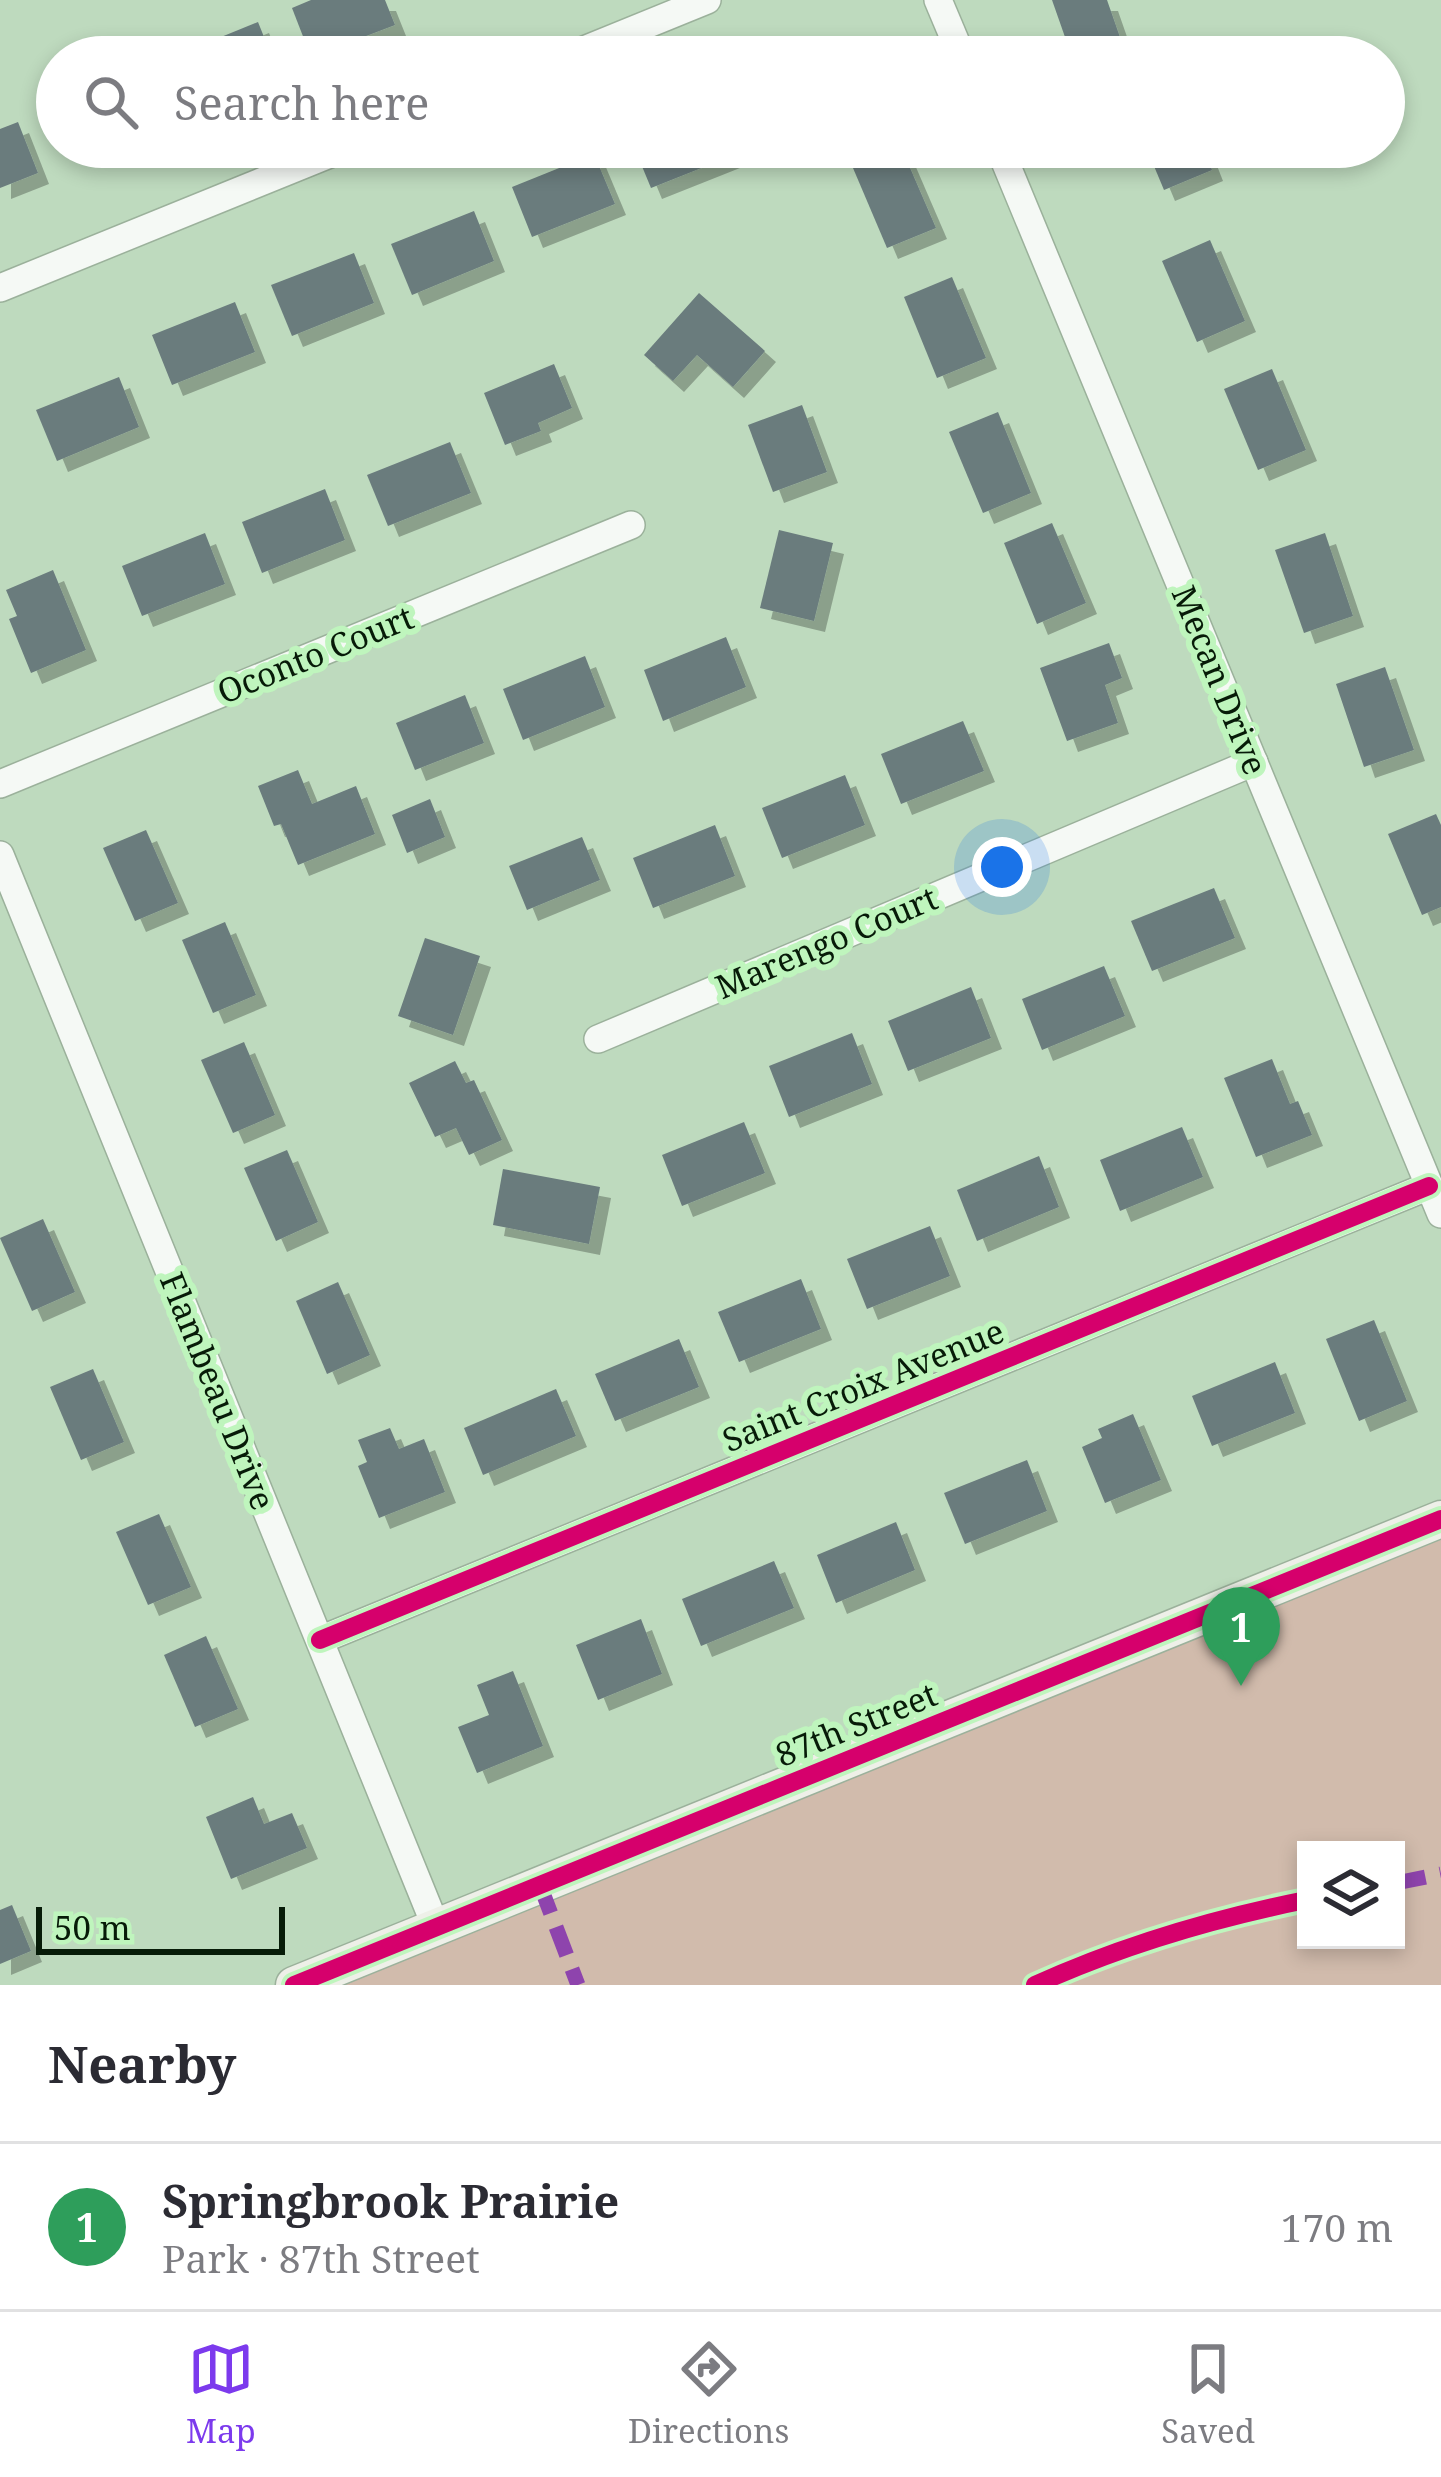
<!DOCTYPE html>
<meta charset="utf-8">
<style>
body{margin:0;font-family:"Noto Serif",serif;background:#f7f7f7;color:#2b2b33}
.controls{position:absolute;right:36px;bottom:36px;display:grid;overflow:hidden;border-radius:0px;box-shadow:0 6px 18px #0003}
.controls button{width:108px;height:108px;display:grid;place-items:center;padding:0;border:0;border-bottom:3px solid #e1e1e2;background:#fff;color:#2b2b33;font:60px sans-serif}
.scale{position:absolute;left:36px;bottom:30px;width:249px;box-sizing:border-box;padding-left:12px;border:6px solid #071b08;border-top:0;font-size:33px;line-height:42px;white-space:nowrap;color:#071b08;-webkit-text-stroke:9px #bff5bd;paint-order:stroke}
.you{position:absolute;left:1002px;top:867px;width:42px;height:42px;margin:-30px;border:9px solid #fff;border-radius:50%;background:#1a73e8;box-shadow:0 0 0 18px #1a73e833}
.badge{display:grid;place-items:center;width:78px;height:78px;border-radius:50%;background:#7c3aed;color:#fff;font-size:39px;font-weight:700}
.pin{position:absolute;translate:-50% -99px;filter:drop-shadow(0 3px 6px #0008)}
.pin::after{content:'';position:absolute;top:63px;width:42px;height:36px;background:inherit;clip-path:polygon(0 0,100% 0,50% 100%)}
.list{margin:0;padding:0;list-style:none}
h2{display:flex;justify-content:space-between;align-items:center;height:156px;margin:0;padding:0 48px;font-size:51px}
h2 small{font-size:39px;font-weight:400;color:#7c7c81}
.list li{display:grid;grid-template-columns:78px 1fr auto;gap:36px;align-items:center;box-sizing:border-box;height:168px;padding:0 48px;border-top:3px solid #e1e1e2}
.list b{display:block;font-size:45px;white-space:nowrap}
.list p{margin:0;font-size:39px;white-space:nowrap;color:#7c7c81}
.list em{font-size:39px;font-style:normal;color:#7c7c81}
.icon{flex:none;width:66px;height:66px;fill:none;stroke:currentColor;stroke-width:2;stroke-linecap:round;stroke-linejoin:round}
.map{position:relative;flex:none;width:1441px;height:1985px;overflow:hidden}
.search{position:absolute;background:#fff;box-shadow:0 6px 18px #0003;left:36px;right:36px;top:36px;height:132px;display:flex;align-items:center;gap:30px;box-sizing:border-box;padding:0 42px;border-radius:66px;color:#7c7c81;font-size:45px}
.sheet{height:324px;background:#fff}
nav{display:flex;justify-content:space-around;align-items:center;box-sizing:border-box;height:168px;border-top:3px solid #e1e1e2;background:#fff;font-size:33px;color:#7c7c81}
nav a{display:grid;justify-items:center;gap:6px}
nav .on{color:#7c3aed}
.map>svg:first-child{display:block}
.green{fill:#d1bbac;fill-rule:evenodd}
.building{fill:#6a7c7d;filter:url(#shadow)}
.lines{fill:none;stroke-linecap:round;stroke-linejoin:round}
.street-casing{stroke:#9bb19b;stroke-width:30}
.secondary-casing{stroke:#9bb19b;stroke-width:39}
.street{stroke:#f5f9f5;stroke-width:27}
.secondary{stroke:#eef0e8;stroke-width:36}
.quiet{stroke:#8e44ad;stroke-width:15;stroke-dasharray:30 15;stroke-linecap:butt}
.cycleway-casing{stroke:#bff5bd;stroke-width:26}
.cycleway{stroke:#d6006c;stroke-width:18}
.labels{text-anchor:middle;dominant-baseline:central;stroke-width:12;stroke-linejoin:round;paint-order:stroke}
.street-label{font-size:33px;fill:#071b08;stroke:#bff5bd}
</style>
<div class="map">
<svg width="1441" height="1985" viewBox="0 0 1441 1985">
<defs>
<filter id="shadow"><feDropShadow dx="11" dy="11" stdDeviation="0" flood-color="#0004"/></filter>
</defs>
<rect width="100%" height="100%" fill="#bedabe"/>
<path class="green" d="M1441,1523V1985H311ZM1306,1850H1396V1940H1306Z"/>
<g class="building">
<path d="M311,0H385L395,25L311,57L292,8Z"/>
<path d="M1052,0H1107L1122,43L1072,57Z"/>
<path d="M258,22L272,57H172Z"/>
<path d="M858,38L866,57H814Z"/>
<path d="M18,122L38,173L0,188V129Z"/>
<path d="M634,147H731L734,155L651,188Z"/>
<path d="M901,147L936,228L887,248L853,168Z"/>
<path d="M1146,147H1203L1212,170L1164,190Z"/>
<path d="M594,154L615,204L532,237L512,187Z"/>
<path d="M474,211L494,261L412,295L391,244Z"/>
<path d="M1210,240L1245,321L1197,342L1162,261Z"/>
<path d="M354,253L374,303L292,336L271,285Z"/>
<path d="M952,277L986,358L937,378L904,297Z"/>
<path d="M699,293L765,351L733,387L697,355L673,381L644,355Z"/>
<path d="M235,302L255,352L172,385L152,335Z"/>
<path d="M554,364L572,408L538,423L541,431L505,445L484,393Z"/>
<path d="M1272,369L1306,450L1258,470L1224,389Z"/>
<path d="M119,377L139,427L57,461L36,410Z"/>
<path d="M802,405L827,472L773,492L748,425Z"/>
<path d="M998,412L1031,493L983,513L949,432Z"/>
<path d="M450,442L471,493L388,526L367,475Z"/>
<path d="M325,489L345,540L262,573L242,522Z"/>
<path d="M1052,523L1086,603L1037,624L1004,543Z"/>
<path d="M779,530L833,543L814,621L760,608Z"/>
<path d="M205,533L225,584L142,616L122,566Z"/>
<path d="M1325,533L1353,616L1304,633L1275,550Z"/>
<path d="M53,570L86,650L31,673L9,619L17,616L6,590Z"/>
<path d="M726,637L746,687L663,721L644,670Z"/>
<path d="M1109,643L1122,678L1105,685L1118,723L1067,741L1040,668Z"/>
<path d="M585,656L605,707L523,740L503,689Z"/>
<path d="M1385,667L1414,750L1364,767L1336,684Z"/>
<path d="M465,695L484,743L415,770L396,723Z"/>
<path d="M963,721L984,771L901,804L881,754Z"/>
<path d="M298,770L312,804L356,786L375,834L298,865L281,824L274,826L258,786Z"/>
<path d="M845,775L865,825L782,858L762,808Z"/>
<path d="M430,799L445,837L407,853L392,815Z"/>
<path d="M1436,814L1441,825V907L1422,915L1388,834Z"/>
<path d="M715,825L735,876L653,908L633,858Z"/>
<path d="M146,830L178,903L135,921L103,848Z"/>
<path d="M582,837L600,880L527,910L509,866Z"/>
<path d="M1214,888L1235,938L1152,971L1131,921Z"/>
<path d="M225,922L256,995L213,1013L182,940Z"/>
<path d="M425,938L480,956L453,1035L398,1016Z"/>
<path d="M1104,966L1125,1016L1042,1050L1022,999Z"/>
<path d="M971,987L991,1038L908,1071L888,1021Z"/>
<path d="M852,1033L872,1084L789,1117L769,1066Z"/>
<path d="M244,1042L275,1115L233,1133L201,1060Z"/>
<path d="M1272,1059L1290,1104L1298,1101L1312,1135L1256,1157L1224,1078Z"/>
<path d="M455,1061L466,1083L474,1080L502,1140L469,1155L456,1128L435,1137L409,1083Z"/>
<path d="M744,1122L765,1173L682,1206L662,1155Z"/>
<path d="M1182,1127L1203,1177L1120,1211L1100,1160Z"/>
<path d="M287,1150L318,1222L276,1241L244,1168Z"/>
<path d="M1039,1156L1059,1207L977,1241L957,1190Z"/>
<path d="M503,1169L600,1187L589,1244L493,1225Z"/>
<path d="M43,1219L75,1292L32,1311L0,1238Z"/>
<path d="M930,1226L950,1276L867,1309L847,1259Z"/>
<path d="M801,1279L821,1329L739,1362L718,1312Z"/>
<path d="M338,1282L370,1355L327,1374L296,1301Z"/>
<path d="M1374,1320L1407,1401L1359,1421L1326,1339Z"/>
<path d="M679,1339L699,1387L615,1421L595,1374Z"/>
<path d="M1275,1362L1295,1413L1212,1446L1192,1396Z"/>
<path d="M93,1369L124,1442L81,1460L50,1387Z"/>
<path d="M556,1389L576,1436L483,1475L464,1428Z"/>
<path d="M1133,1414L1161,1480L1105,1503L1082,1447L1102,1438L1098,1429Z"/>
<path d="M390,1428L399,1449L424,1439L445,1492L379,1518L358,1466L367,1462L358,1440Z"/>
<path d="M1027,1460L1047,1511L965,1544L944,1493Z"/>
<path d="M159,1514L191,1587L148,1605L116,1532Z"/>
<path d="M896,1522L915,1570L836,1603L817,1555Z"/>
<path d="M774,1561L794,1608L701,1646L682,1599Z"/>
<path d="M641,1619L662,1674L598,1700L576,1645Z"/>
<path d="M206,1636L238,1709L195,1727L164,1655Z"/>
<path d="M513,1671L543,1746L477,1773L458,1727L489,1715L477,1685Z"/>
<path d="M253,1797L264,1824L292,1813L307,1848L231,1879L206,1817Z"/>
<path d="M12,1905L31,1951L0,1964V1910Z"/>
</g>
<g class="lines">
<g class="street-casing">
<g id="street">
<path d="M938,0L962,57"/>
<path d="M567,57L707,0"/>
<path d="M999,147L1441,1214"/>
<path d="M0,288L347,147"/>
<path d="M0,784L631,525"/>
<path d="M0,855L436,1927"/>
<path d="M598,1039L1254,762"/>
<path d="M320,1640L1429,1186"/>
</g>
</g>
<g class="secondary-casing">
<path id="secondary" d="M294,1985L1441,1519"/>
</g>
<use href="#street" class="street"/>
<use href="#secondary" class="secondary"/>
<g class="quiet">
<path d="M1396,1883L1441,1874"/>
<path d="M540,1885L578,1985"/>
</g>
<g class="cycleway-casing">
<g id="cycleway">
<path d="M320,1640L1429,1186"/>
<path d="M294,1985L1441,1519"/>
<path d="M1035,1985C1123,1945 1211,1919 1306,1900"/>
</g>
</g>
<use href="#cycleway" class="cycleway"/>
</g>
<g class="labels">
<g class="street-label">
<text transform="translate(315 654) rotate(-22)">Oconto Court</text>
<text transform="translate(1220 680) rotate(68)">Mecan Drive</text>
<text transform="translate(826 942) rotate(-23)">Marengo Court</text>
<text transform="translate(863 1385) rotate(-22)">Saint Croix Avenue</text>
<text transform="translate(218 1391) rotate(68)">Flambeau Drive</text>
<text transform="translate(856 1724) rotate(-22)">87th Street</text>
</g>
</g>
</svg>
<div class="controls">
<button><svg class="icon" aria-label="layers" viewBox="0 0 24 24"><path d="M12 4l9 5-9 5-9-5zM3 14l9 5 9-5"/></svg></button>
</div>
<div class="scale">50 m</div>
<div class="you"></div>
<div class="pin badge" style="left:1241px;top:1686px;background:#2e9e5b">1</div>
<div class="search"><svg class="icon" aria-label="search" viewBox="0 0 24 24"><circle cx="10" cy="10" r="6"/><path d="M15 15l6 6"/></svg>Search here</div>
</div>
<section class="sheet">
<h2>Nearby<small></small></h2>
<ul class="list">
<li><span class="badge" style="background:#2e9e5b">1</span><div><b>Springbrook Prairie</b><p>Park · 87th Street</p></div><em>170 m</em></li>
</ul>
</section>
<nav>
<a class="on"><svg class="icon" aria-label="map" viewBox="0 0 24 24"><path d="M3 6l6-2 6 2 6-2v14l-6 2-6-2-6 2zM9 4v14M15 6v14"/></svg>Map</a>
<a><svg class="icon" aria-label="directions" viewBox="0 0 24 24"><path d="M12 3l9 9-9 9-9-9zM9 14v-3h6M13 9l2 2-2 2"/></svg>Directions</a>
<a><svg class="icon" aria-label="saved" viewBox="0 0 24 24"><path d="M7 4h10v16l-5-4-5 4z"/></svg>Saved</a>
</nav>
